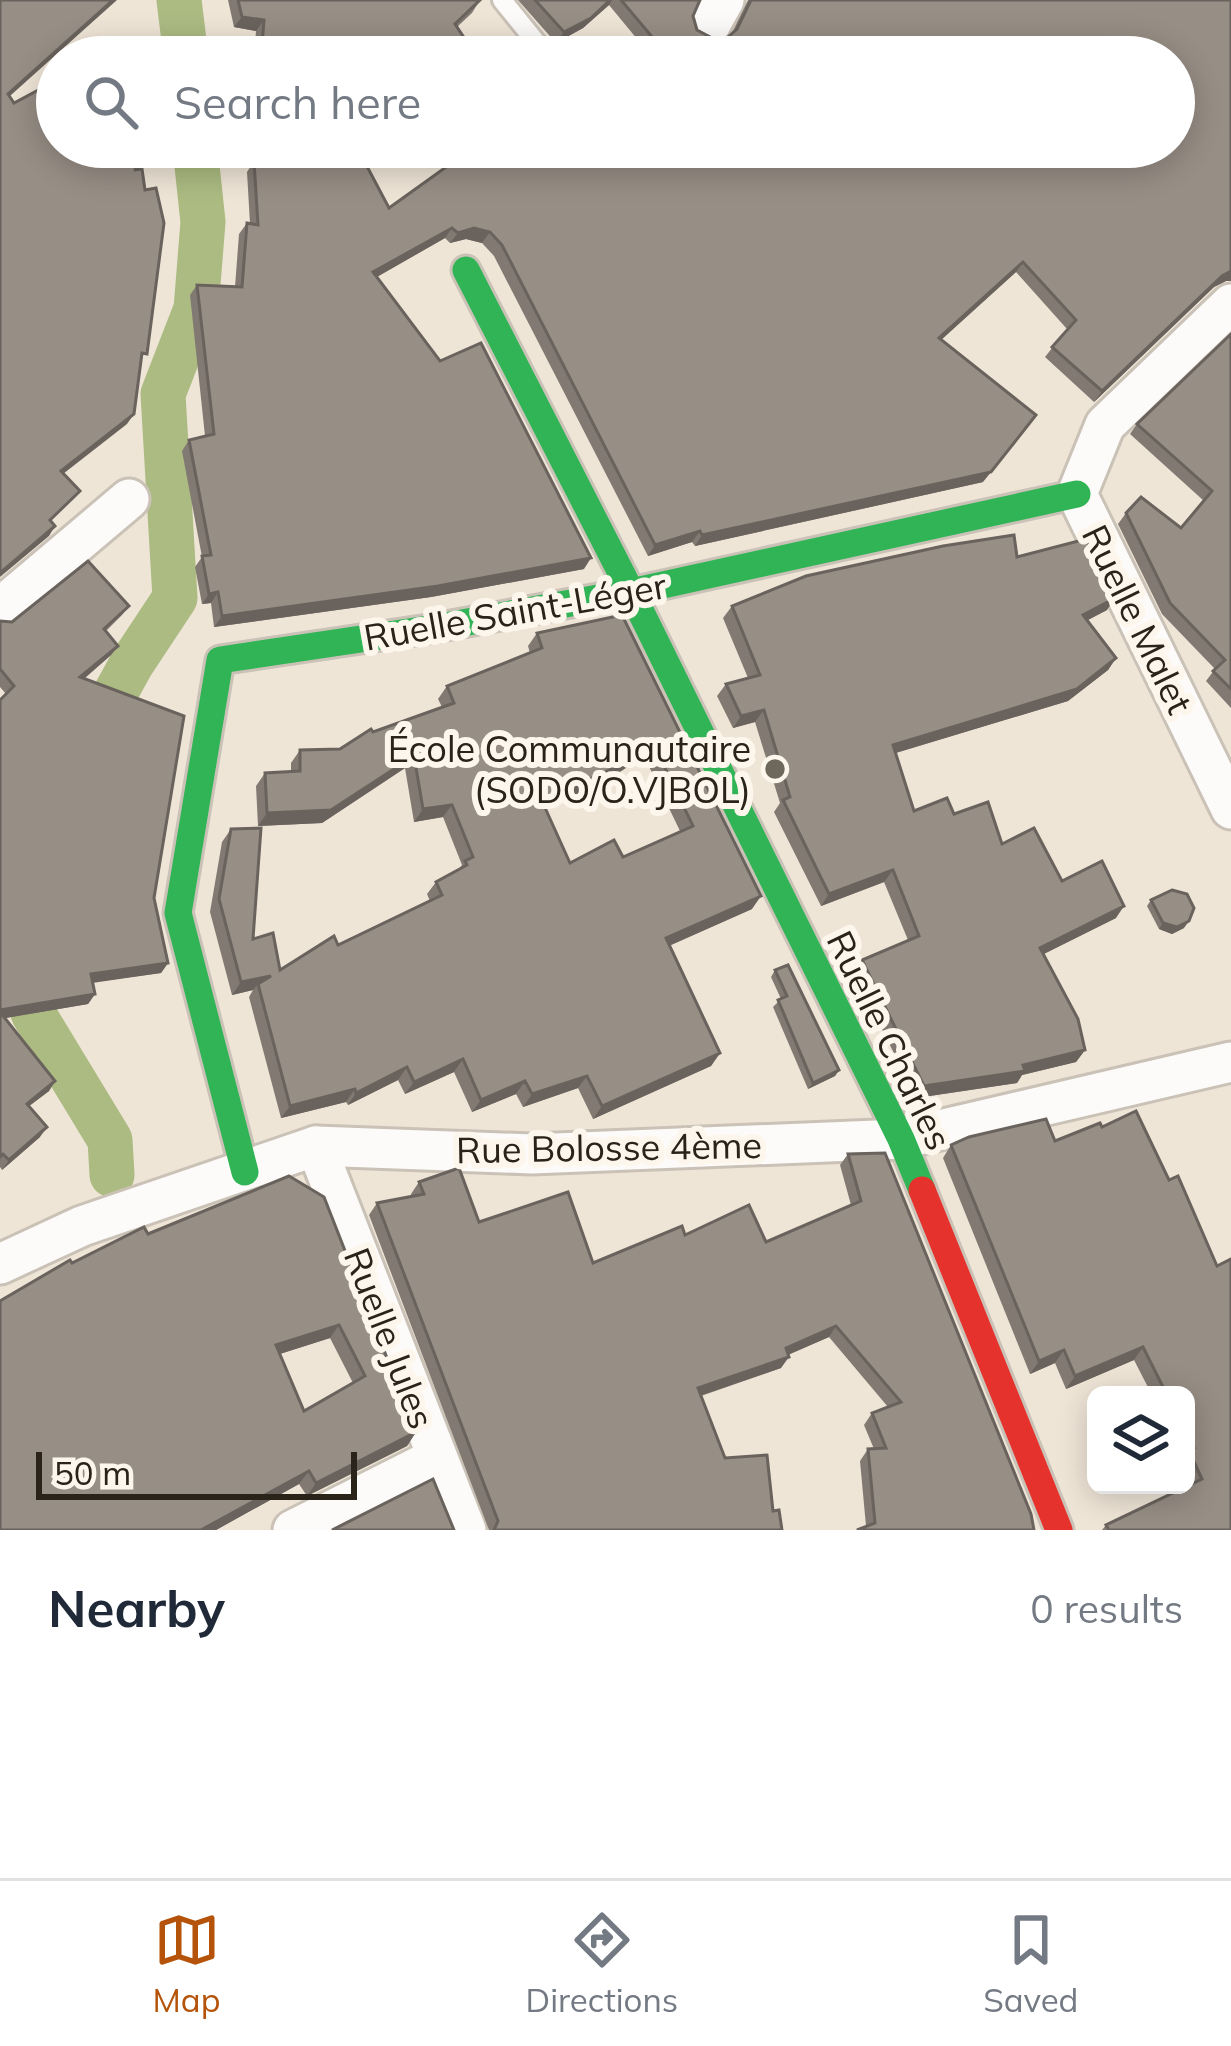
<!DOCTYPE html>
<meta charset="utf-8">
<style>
body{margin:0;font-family:Mulish,sans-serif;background:#f6f6f7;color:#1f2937}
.controls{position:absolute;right:36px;bottom:36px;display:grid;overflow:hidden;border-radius:18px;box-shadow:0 6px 30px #0003}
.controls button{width:108px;height:108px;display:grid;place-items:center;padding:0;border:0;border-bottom:3px solid #e0e1e3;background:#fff;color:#1f2937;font:60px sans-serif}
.scale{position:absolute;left:36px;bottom:30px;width:321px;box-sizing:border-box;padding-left:12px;border:6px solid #292319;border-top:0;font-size:33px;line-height:42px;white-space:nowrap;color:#292319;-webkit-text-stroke:9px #fdf6ec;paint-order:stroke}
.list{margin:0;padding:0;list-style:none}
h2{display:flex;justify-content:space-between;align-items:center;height:156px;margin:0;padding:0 48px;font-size:51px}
h2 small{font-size:39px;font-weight:400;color:#747a83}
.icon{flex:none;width:66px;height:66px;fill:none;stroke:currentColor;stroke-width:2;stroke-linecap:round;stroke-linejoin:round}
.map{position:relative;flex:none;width:1231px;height:1530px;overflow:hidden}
.search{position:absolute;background:#fff;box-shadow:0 6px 30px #0003;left:36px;right:36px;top:36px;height:132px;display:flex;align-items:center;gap:30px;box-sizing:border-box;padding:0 42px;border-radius:66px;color:#747a83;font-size:45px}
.sheet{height:348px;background:#fff}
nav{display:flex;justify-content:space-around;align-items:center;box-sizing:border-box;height:168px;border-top:3px solid #e0e1e3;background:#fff;font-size:33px;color:#747a83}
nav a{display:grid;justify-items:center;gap:6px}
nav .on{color:#b45309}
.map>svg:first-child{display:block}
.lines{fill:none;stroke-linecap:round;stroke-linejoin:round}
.canal{stroke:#acbb82;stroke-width:45}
.lane-casing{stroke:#cac2b7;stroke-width:24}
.street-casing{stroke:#cac2b7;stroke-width:45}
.fast-casing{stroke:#cac2b7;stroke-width:33}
.jam-casing{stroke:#cac2b7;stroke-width:33}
.lane{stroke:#fdfbf9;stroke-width:18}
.street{stroke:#fdfbf9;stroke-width:39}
.fast{stroke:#30b455;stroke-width:27}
.jam{stroke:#e5322d;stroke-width:27}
.wall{fill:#827a72;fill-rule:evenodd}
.shaded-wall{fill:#6a635d}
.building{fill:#978e85;stroke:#6a635d;stroke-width:3;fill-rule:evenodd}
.poi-dot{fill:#6e675c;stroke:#fdf6ec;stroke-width:4.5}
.labels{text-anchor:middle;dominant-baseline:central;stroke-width:12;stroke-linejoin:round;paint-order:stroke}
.street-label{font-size:36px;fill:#292319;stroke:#fdf6ec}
.poi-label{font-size:36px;fill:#292319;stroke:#fdf6ec;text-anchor:end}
</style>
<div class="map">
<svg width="1231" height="1530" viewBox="0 0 1231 1530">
<rect width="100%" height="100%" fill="#efe5d7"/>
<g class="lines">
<g class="canal">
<path d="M179,0L186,57"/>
<path d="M88,743L132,663L175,598L163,394L196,309L203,222L195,147"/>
<path d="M28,956L33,1013L110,1140L112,1175"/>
</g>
<g class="lane-casing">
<path id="lane" d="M502,0L548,57"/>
</g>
<g class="street-casing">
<g id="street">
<path d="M709,27L724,0"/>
<path d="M1231,304L1105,425L1077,494L1231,809"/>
<path d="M0,608L129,499"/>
<path d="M316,1146L466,1530"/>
<path d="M0,1264L82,1226L316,1146L532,1154L901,1139L1231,1062"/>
<path d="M293,1530L436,1458"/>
</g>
</g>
<g class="fast-casing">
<g id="fast">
<path d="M466,270L631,592L901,1139L922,1190"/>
<path d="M245,1172L178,913L220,660L435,628L631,592L1077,494"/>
</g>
</g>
<g class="jam-casing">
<path id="jam" d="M922,1190L1059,1530"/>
</g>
<use href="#lane" class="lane"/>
<use href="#street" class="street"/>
<use href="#fast" class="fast"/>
<use href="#jam" class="jam"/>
</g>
<g class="wall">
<path d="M228,0H480L472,13L457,27L477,57H254L256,31L234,27Z"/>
<path d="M518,0H700L693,16L697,30L716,40L728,37L732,33L748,0H1231V281H1226L1214,287L1094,402L1045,357L1067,329L1016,272L941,340L983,482L695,546L692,542L648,556L494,256L482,243L466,239L450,243L445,238L377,277L584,569L431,597L214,627L211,603L202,604L195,567L202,557L182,451L189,440L205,436L190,295L197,285L235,287L239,234L247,223L250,224L247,172L254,161L333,157L328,147H368L353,156L389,208L1174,57H652L609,5L583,28L556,43Z"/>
<path d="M1231,334V708L1206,681L1215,669L1162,614L1118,524L1126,513L1181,528L1204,501L1130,434L1137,424Z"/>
<path d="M1017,557L1107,610L1087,620L1116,658L1108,670L1068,701L896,753L914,811L954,814L1062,881L1116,918L1043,954L1085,1050L1076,1062L1022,1075L1017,1083L916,1098L854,972L862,960L908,940L884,882L821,906L774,812L780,803L755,722L733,728L717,696L726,684L748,678L723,618L732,606Z"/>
<path d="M129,606L122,615L106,631L118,646L111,655L84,679L154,898L168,963L161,973L93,982L95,994L88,1004L5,1018L55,1081L49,1091L29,1106L40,1137L2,1170L0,1167V700L6,694L0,687V621L12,622Z"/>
<path d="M622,615L752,909L669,946L720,1053L711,1066L593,1119L578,1088L523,1107L516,1094L472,1112L454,1072L405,1094L398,1080L348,1105L346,1102L281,1118L249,997L253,990L232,995L210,912L222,842L231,829L253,939L280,970L338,945L430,901L427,894L436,882L459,869L462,865L443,817L414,822L405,768L322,823L258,826L256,786L265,773L291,772V763L300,750L340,749L373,732L442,707L438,699L447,686L530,653L528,646L537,633ZM644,756L680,831L623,857L570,863L545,809L609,779Z"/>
<path d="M1151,900L1184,928L1172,934L1159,929L1147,906Z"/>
<path d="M775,970L839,1070L835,1076L808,1089L773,1007L781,999L771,977Z"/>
<path d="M1136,1111L1169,1180L1178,1176L1217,1266L1231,1259V1530H1102L1106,1525L1190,1484L1186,1477V1395H1152L1134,1360L1066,1389L1055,1363L1030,1374L943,1158L951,1145L969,1137L1046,1119L1055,1141L1100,1123L1102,1127Z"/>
<path d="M848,1154L1034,1530L866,1526L860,1461L868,1449H874L864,1425L872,1413L888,1407L829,1337L788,1355L781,1368L701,1396L725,1458L773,1511L782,1530H489L369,1215L377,1203L412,1197L411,1194L419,1182L479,1222L593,1263L685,1235L766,1242L851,1205L840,1165Z"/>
<path d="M289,1176L416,1432L407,1446L307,1496L299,1484L216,1530H0L72,1263ZM330,1338L353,1383L304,1411L280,1354Z"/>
</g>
<g class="shaded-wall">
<path d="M113,0H117L1,104L8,94Z"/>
<path d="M610,0H612L609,5L583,28L556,43L564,32Z"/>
<path d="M242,17L264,20L256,31L234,27Z"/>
<path d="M356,147H368L337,164L344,154Z"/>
<path d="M452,228L445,238L366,283L373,272Z"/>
<path d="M474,228L490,232L482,243L466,239L450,243L458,233Z"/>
<path d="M1023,262L1016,272L931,349L939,338Z"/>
<path d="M1231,271V281H1226L1214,287L1094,402L1102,391L1222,276Z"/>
<path d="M134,414L127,424L54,481L61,471Z"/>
<path d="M1029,425L983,482L695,546L702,535Z"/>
<path d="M55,526L49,536L0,577V573Z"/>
<path d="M700,531L692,542L648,556L655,545Z"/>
<path d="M591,558L584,569L431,597L214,627L222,616Z"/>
<path d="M218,592L211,603L202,604L209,594Z"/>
<path d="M1115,598L1107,610L1075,627L1083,615Z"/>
<path d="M118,646L111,655L74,687L80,677Z"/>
<path d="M1116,658L1108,670L1068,701L885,756L893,745Z"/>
<path d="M764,710L755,722L733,728L741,716Z"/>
<path d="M653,743L644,756L609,779L533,814L542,801Z"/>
<path d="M414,756L405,768L322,823L258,826L267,813Z"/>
<path d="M452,805L443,817L414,822L423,809Z"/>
<path d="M893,870L884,882L821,906L829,894Z"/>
<path d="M761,896L752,909L657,951L666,938Z"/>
<path d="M1124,906L1116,918L1032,960L1040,948Z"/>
<path d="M1189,921L1184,928L1172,934L1159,929L1163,923Z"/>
<path d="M168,963L161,973L85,984L91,974Z"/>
<path d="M271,976L258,984L253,990L232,995L241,982Z"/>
<path d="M95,994L88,1004L0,1019V1010Z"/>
<path d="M1085,1050L1076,1062L1022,1075L1017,1083L916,1098L924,1086L1023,1065Z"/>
<path d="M720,1053L711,1066L593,1119L602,1106Z"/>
<path d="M463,1059L454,1072L405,1094L414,1082Z"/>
<path d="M407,1067L398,1080L348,1105L356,1093Z"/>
<path d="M839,1070L835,1076L808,1089L813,1083Z"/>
<path d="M587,1076L578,1088L523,1107L532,1094Z"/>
<path d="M55,1081L49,1091L20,1113L27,1104Z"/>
<path d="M525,1081L516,1094L472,1112L481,1100Z"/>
<path d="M355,1089L346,1102L281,1118L290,1106Z"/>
<path d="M47,1127L40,1137L2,1170L9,1160Z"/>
<path d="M339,1325L330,1338L267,1358L276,1345Z"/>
<path d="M836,1326L829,1337L778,1359L786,1348Z"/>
<path d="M1143,1347L1134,1360L1066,1389L1075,1376Z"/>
<path d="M1064,1350L1055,1363L1030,1374L1039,1361Z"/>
<path d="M789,1357L781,1368L690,1399L698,1388Z"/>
<path d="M416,1432L407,1446L307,1496L316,1483Z"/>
<path d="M309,1471L299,1484L216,1530H201Z"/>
</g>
<g class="building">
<path d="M0,0H113L8,94L14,103L57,80V147H140L142,166L134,170L142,169L145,190L156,188L164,223L147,354L142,353L134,414L61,471L80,491L50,520L55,526L0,573Z"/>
<path d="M238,0H480L455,24L477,57H261L264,20L242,17Z"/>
<path d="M535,0H610L591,18L564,32Z"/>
<path d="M621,0H700L693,16L697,30L716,40L728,37L737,29L751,0H1231V271L1222,276L1102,391L1052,347L1076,320L1023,262L939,338L1036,415L991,472L702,535L700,531L655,545L502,245L490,232L474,228L458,233L452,228L373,272L440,361L481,343L591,558L438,586L222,616L218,592L209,594L202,556L211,555L189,440L214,434L197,285L242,287L247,223L258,225L254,161L361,155L389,208L474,147H1174V57H656L664,51Z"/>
<path d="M341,147H356L344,154Z"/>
<path d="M1231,334V689L1213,671L1225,660L1170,603L1126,513L1141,497L1181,528L1212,491L1137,424Z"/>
<path d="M1014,535L1017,557L1086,539L1115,598L1083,615L1116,658L1077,689L893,745L914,811L947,798L954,814L988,802L1002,844L1034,828L1062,881L1102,861L1124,906L1040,948L1078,1019L1085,1050L1023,1065L1025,1071L924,1086L862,960L919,936L893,870L829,894L783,800L790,797L764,710L741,716L726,684L760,675L732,606L806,576L943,546Z"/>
<path d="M88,561L129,606L104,629L118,646L80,677L184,716L154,898L168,963L91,974L95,994L0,1010V700L14,686L0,669V621L12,622Z"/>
<path d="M622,615L761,896L666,938L720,1053L602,1106L587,1076L532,1094L525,1081L481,1100L463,1059L414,1082L407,1067L356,1093L355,1089L290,1106L258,984L271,976L241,982L219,899L231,829L261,828L253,939L273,933L280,970L334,936L338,945L442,895L436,882L467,865L465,861L473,857L452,805L423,809L414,756L331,810L267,813L265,773L300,771V750L340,749L371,729L373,732L454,703L447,686L542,648L537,633ZM653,743L693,826L623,857L614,840L570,863L542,801L618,766Z"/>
<path d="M1172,890L1187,894L1194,908L1189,921L1177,927L1163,923L1151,900Z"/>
<path d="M788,965L839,1070L813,1083L778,1000L787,996L775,970Z"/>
<path d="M0,1012L55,1081L27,1104L47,1127L9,1160L3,1154L0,1157Z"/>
<path d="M1136,1111L1169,1180L1178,1176L1217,1266L1231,1259V1530H1109L1106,1525L1202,1479L1189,1451L1194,1448L1186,1432V1395H1167L1143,1347L1075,1376L1064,1350L1039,1361L951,1145L969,1137L1046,1119L1055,1141L1100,1123L1102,1127Z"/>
<path d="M885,1153L1031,1514L1034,1530H857L875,1523L868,1449L886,1448L872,1413L901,1402L836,1326L786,1348L789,1357L698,1388L725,1458L767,1455L773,1511L779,1510L782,1530H494L498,1521L377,1203L424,1194L419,1182L459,1168L479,1222L568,1192L593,1263L682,1226L685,1235L749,1205L766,1242L861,1201L848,1154Z"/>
<path d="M289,1176L324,1197L416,1432L316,1483L309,1471L201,1530H0V1301L70,1260L72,1263L144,1227L148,1234ZM339,1325L365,1376L304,1411L276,1345Z"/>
<path d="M433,1479L454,1530H332Z"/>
</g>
<circle class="poi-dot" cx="775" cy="769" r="12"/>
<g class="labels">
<g class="street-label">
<text transform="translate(515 611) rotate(-10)">Ruelle Saint-Léger</text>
<text transform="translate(1138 619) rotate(64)">Ruelle Malet</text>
<text transform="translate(890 1040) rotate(64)">Ruelle Charles</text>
<text transform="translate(609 1147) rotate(-1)">Rue Bolosse 4ème</text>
<text transform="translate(390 1338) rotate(69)">Ruelle Jules</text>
</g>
<g class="poi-label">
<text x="751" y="748">École Communautaire<tspan x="751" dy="41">(SODO/O.VJBOL)</tspan></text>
</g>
</g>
</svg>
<div class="controls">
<button><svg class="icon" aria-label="layers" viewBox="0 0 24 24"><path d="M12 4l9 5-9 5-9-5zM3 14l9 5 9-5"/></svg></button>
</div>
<div class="scale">50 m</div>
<div class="search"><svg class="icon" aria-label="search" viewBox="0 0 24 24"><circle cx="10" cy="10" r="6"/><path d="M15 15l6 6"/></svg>Search here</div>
</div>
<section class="sheet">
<h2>Nearby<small>0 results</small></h2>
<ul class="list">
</ul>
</section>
<nav>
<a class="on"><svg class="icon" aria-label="map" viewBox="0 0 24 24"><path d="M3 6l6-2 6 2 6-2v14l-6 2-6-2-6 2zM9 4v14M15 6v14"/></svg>Map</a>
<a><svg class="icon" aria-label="directions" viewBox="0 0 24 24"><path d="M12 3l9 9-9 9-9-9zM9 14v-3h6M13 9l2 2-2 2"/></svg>Directions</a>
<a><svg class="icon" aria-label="saved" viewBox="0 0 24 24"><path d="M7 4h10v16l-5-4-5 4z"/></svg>Saved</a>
</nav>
